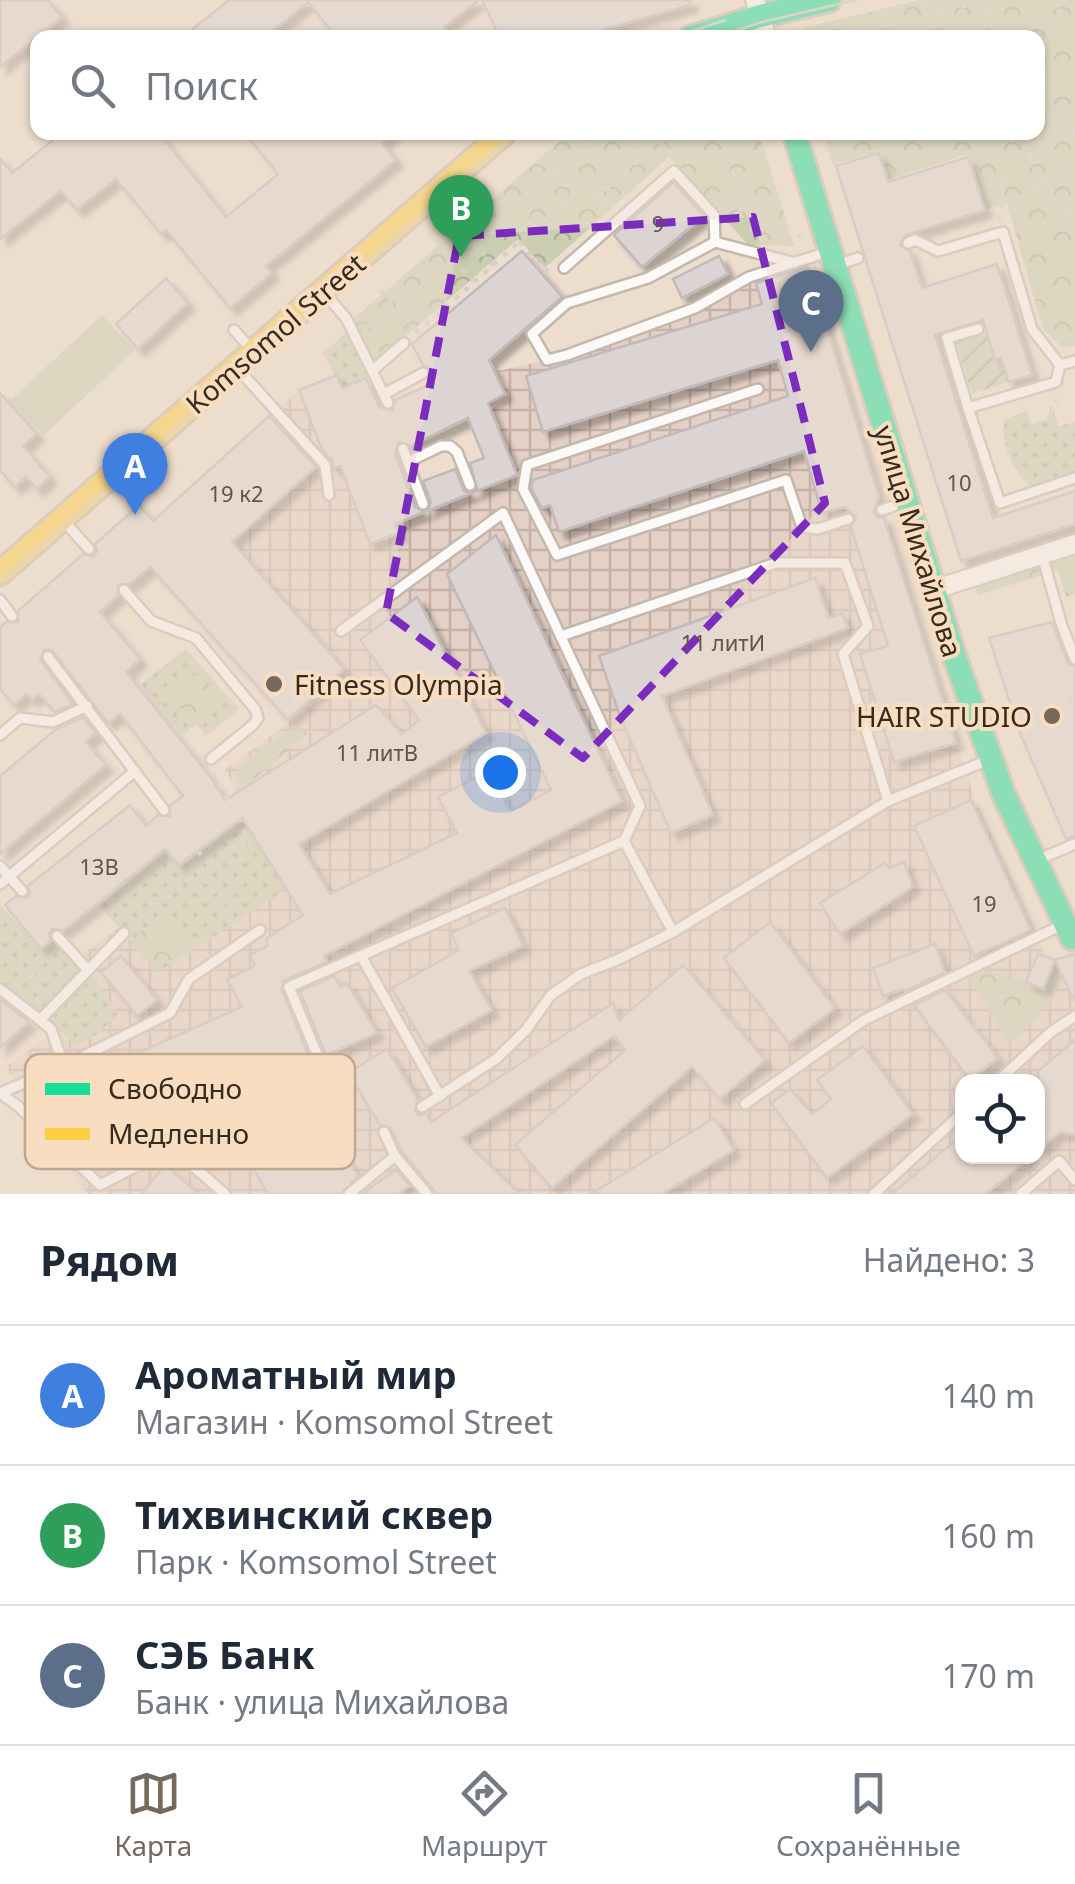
<!DOCTYPE html>
<html lang="ru">
<meta charset="utf-8">
<style>
body{margin:0;font-family:"Noto Sans",sans-serif;background:#f6f6f7;color:#1f2937}
.controls{position:absolute;right:30px;bottom:30px;display:grid;overflow:hidden;border-radius:20px;box-shadow:0 2px 8px #0004}
.controls button{width:90px;height:90px;display:grid;place-items:center;padding:0;border:0;border-bottom:2px solid #e0e1e3;background:#fff;color:#1f2937;font:50px sans-serif}
.you{position:absolute;left:500px;top:772px;width:35px;height:35px;margin:-25px;border:8px solid #fff;border-radius:50%;background:#1a73e8;box-shadow:0 0 0 15px #1a73e833}
.badge{display:grid;place-items:center;width:65px;height:65px;border-radius:50%;background:#75695c;color:#fff;font-size:32px;font-weight:700}
.pin{position:absolute;translate:-50% -82px;filter:drop-shadow(0 2px 5px #0008)}
.pin::after{content:'';position:absolute;top:52px;width:35px;height:30px;background:inherit;clip-path:polygon(0 0,100% 0,50% 100%)}
.list{margin:0;padding:0;list-style:none}
h2{display:flex;justify-content:space-between;align-items:center;height:130px;margin:0;padding:0 40px;font-size:42px}
h2 small{font-size:32px;font-weight:400;color:#747a83}
.list li{display:grid;grid-template-columns:65px 1fr auto;gap:30px;align-items:center;box-sizing:border-box;height:140px;padding:0 40px;border-top:2px solid #e0e1e3}
.list b{display:block;font-size:38px;white-space:nowrap}
.list p{margin:0;font-size:32px;white-space:nowrap;color:#747a83}
.list em{font-size:32px;font-style:normal;color:#747a83}
.icon{flex:none;width:55px;height:55px;fill:none;stroke:currentColor;stroke-width:2;stroke-linecap:round;stroke-linejoin:round}
.map{position:relative;flex:none;width:1075px;height:1194px;overflow:hidden}
.search{position:absolute;background:#fff;box-shadow:0 2px 8px #0004;left:30px;right:30px;top:30px;height:110px;display:flex;align-items:center;gap:25px;box-sizing:border-box;padding:0 35px;border-radius:20px;color:#747a83;font-size:38px}
.sheet{height:550px;background:#fff}
nav{display:flex;justify-content:space-around;align-items:center;box-sizing:border-box;height:140px;border-top:2px solid #e0e1e3;background:#fff;font-size:28px;color:#747a83}
nav a{display:grid;justify-items:center;gap:5px}
nav .on{color:#75695c}
.map>svg:first-child{display:block}
.industrial{fill:url(#industrial-grid);fill-rule:evenodd}
.grass{fill:url(#grass-dots)}
.forest{fill:url(#forest-crowns)}
.garden{fill:url(#garden-furrows)}
.pitch{fill:#cbceb1}
.building{fill:#dcd4d3;stroke:#c2b9b9;stroke-width:2.5;filter:url(#shadow)}
.lines{fill:none;stroke-linecap:round;stroke-linejoin:round}
.lane-casing{stroke:#c4b8ac;stroke-width:14}
.street-casing{stroke:#c4b8ac;stroke-width:22}
.fast-casing{stroke:#c4b8ac;stroke-width:28}
.slow-casing{stroke:#c4b8ac;stroke-width:28}
.path{stroke:#d4cfca;stroke-width:4;stroke-dasharray:5 8;stroke-linecap:butt}
.lane{stroke:#fcfaf8;stroke-width:9}
.street{stroke:#fcfaf8;stroke-width:18}
.fast{stroke:#16e098;stroke-width:22}
.slow{stroke:#ffcf43;stroke-width:22}
.tram{stroke:#cecac5;stroke-width:2.5}
.marked{fill:none;stroke:#7b2cbf;stroke-width:8;stroke-dasharray:20 12;stroke-linejoin:round}
.poi-dot{fill:#75695c;stroke:#f9ddc0;stroke-width:4}
.labels{text-anchor:middle;dominant-baseline:central;stroke-width:8;stroke-linejoin:round;paint-order:stroke}
.number-label{font-size:22px;fill:#5f554c}
.street-label{font-size:28px;fill:#352b1f;stroke:#f9ddc0}
.poi-label{font-size:28px;fill:#352b1f;stroke:#f9ddc0;text-anchor:start}
.key{fill:#f9ddc0;stroke:#bea890;stroke-width:2.5}
.key-label{font-size:28px;fill:#352b1f}
</style>
<div class="map">
<svg width="1075" height="1194" viewBox="0 0 1075 1194">
<defs>
<pattern id="industrial-grid" width="8" height="8" patternUnits="userSpaceOnUse" patternTransform="scale(2.5)"><rect width="8" height="8" fill="#e5d0c5"/><path d="M0 4h8M4 0v8" fill="none" stroke="#c5b3a9"/></pattern>
<pattern id="grass-dots" width="8" height="8" patternUnits="userSpaceOnUse" patternTransform="scale(2.5)"><rect width="8" height="8" fill="#cbceb1"/><path d="M2 2h.1M6 6h.1" fill="none" stroke="#afb198" stroke-width="1.8" stroke-linecap="round"/></pattern>
<pattern id="forest-crowns" width="20" height="18" patternUnits="userSpaceOnUse" patternTransform="scale(2.5)"><rect width="20" height="18" fill="#cbceb1"/><path d="M2 6a3 3 0 1 1 6 0M12 15a3 3 0 1 1 6 0" fill="none" stroke="#afb198"/></pattern>
<pattern id="garden-furrows" width="10" height="10" patternUnits="userSpaceOnUse" patternTransform="scale(2.5)"><rect width="10" height="10" fill="#cbceb1"/><path d="M-1 1l2-2M0 10L10 0M9 11l2-2" fill="none" stroke="#afb198"/></pattern>
<filter id="shadow"><feDropShadow dx="7" dy="7" stdDeviation="2.5" flood-color="#0004"/></filter>
</defs>
<rect width="100%" height="100%" fill="#ecddcd"/>
<path class="industrial" d="M807,261L974,798L1046,957L1055,960L1075,951V1194H87L6,1067L75,1017L48,980L256,826L225,769L320,700L153,521L299,390L337,376L395,523L465,496L494,484L457,390L494,372L547,360L695,308L754,279ZM962,1082H1038V1156H962Z"/>
<g class="grass">
<path d="M347,332L367,377L342,388L323,353Z"/>
<path d="M1051,404L1059,426L1075,422V472L1032,487C1014,475 999,441 1005,420L1027,411L1031,424L1047,419Z"/>
<path d="M186,649L239,709L206,736L196,724L183,735L141,684Z"/>
<path d="M243,820L288,888L158,973L100,906L165,853L180,868Z"/>
<path d="M0,904L40,951L56,939L82,968L41,1013L0,980Z"/>
<path d="M93,976L118,1014L97,1034L76,1046L50,1020Z"/>
</g>
<g class="forest">
<path d="M919,0H1075V346L1062,347L1043,329L1007,204L986,209L969,154L889,179L880,151L833,165L823,133L1038,132V38L799,37L803,28Z"/>
<path d="M569,133H759L794,246L748,245L669,157L545,268L518,239L373,365L351,321Z"/>
<path d="M1075,553V595L1066,597L1058,570L978,595L974,585Z"/>
<path d="M199,672L222,700L193,723L170,695Z"/>
<path d="M300,727L308,734L249,783L241,786L235,772C249,754 277,734 300,727Z"/>
<path d="M166,915L188,948L159,968L136,935Z"/>
<path d="M1055,960L1063,977L1050,1003L1009,1044L969,978L983,970L1026,982Z"/>
</g>
<path class="garden" d="M987,333L995,359L1001,358L1008,382L972,394L956,342Z"/>
<path class="pitch" d="M102,315L135,350L44,435L11,400Z"/>
<g class="building">
<path d="M0,0H48L62,17L0,67Z"/>
<path d="M229,0H479L444,27L453,38H337L308,2L264,38H182Z"/>
<path d="M482,0H690V5L575,38H500Z"/>
<path d="M63,132H158L226,217L278,174L244,132H394L382,143L396,160L266,266L272,273L230,308L166,230L161,234L116,179L77,210L61,191L0,239V158L12,173Z"/>
<path d="M879,153L888,182L968,157L985,210L905,235L900,245L910,251L922,288L997,264L1032,375L1008,382L1001,358L995,360L983,320L935,335L993,518L1075,491V524L961,561L836,166Z"/>
<path d="M673,182L704,216L642,267L614,235Z"/>
<path d="M522,251L562,297L489,360L505,394L488,403L517,475L427,511L431,502L423,481L455,469L464,491L472,493L477,489L470,463L484,458L468,418L410,446L399,442L395,453L415,507L424,512L395,524L399,533L370,544L340,466L334,469L332,460L322,450L299,390L337,375L342,388L366,378L379,407L392,410L395,400L431,384L430,370L423,365L412,344Z"/>
<path d="M719,256L728,274L682,298L673,279Z"/>
<path d="M808,267L879,497L874,512L878,517L884,518L956,743L894,762L860,654L888,646L851,527L856,517L845,507L822,513L804,451L559,532L550,505L542,508L531,488L533,480L788,396L778,360L543,432L526,376L762,304L756,283Z"/>
<path d="M166,278L188,303L138,349L116,324Z"/>
<path d="M0,393L37,434L23,446L50,477L37,489L26,477L15,487L0,470Z"/>
<path d="M269,416L316,467L232,542L344,669L288,720L150,567L130,584L118,585V595L100,612L140,659L126,672L212,779L225,800L376,705L402,734L419,720L360,640L417,597L486,733L299,844L330,894L457,833L438,797L488,771L510,811L551,790L447,574L496,535L622,801L324,956L327,962L283,981L282,990L311,1062L88,1161L56,1089L242,1007L227,979L255,966L250,955L267,946V938L303,915L242,818L179,865L165,849L63,931L52,929L49,934L51,941L41,949L5,905L16,896L27,898L30,893L28,886L130,805L146,826L158,815L170,816V805L183,796L120,714L108,723L52,650H44L40,659L73,704L55,712L39,694L32,700L26,694L14,705L0,689V627L6,622H18V611L83,554L94,556L97,551L95,544L139,505L153,521Z"/>
<path d="M815,578L829,618L842,613L848,628L662,696L713,815L671,833L620,716L599,656Z"/>
<path d="M1052,622L1067,662L1075,667V836L1066,839L1020,733L989,638Z"/>
<path d="M83,717L96,733L86,742L106,765L0,854V776L55,730Z"/>
<path d="M971,800L1031,930L974,956L914,826Z"/>
<path d="M904,862L913,887L840,934L820,903L885,863L889,868Z"/>
<path d="M505,908L523,946L469,971L492,1010L426,1047L392,988L459,950L451,933Z"/>
<path d="M770,922L835,1008L789,1043L724,958Z"/>
<path d="M935,944L945,972L905,991L903,989L883,996L873,968Z"/>
<path d="M1038,954L1055,960L1075,954V1002L1055,960L1043,989L1026,982Z"/>
<path d="M121,956L157,1000L137,1016L101,972Z"/>
<path d="M683,965L765,1060L720,1099L692,1067L552,1188L515,1145L625,1050L614,1036L461,1138L520,1194H437L402,1152L391,1128L380,1125L348,1073L387,1049L418,1100L415,1111L419,1115L426,1114L431,1122L613,1003L619,1020Z"/>
<path d="M334,976L340,987L347,983L377,1033L326,1055L300,991Z"/>
<path d="M945,990L998,1058L970,1080L914,1005Z"/>
<path d="M0,999L29,1022L0,1048Z"/>
<path d="M1075,1040V1135L1060,1132L1038,1151V1071Z"/>
<path d="M863,1046L913,1114L827,1178L771,1103L790,1089L812,1114L831,1099L817,1080Z"/>
<path d="M306,1098L358,1176L341,1194H268L237,1139Z"/>
<path d="M714,1118L734,1150L662,1194H591Z"/>
<path d="M962,1135V1156H1031L986,1194H892Z"/>
<path d="M165,1165L199,1194H141Z"/>
<path d="M396,1170L410,1186L397,1194H362Z"/>
</g>
<g class="lines">
<g class="lane-casing">
<g id="lane">
<path d="M908,243L915,240L938,251L1003,232L1032,329L1060,365L1075,361"/>
<path d="M795,263L715,242L648,278L567,303L532,334L547,360L567,355L695,308L749,277L828,252"/>
<path d="M837,265L858,258"/>
<path d="M564,268L674,171L714,215L715,242"/>
<path d="M325,294L346,318L388,403"/>
<path d="M234,330L252,350"/>
<path d="M1060,365L1056,382L968,408L1000,503L1075,478"/>
<path d="M238,369L325,465L329,495"/>
<path d="M373,370L404,343"/>
<path d="M758,389L527,465L523,489L557,555L786,480L802,527L818,529L848,519"/>
<path d="M384,394L423,373"/>
<path d="M968,408L947,338L978,329"/>
<path d="M403,449L423,504"/>
<path d="M408,462L441,446H450L457,452L470,485"/>
<path d="M882,510L904,502"/>
<path d="M64,521L89,549"/>
<path d="M1042,555L1062,626L1075,659"/>
<path d="M124,590L151,621L196,638L255,709L258,718L253,725L211,759"/>
<path d="M0,600L12,616"/>
<path d="M341,631L503,513L640,806L624,841"/>
<path d="M561,636L776,563H845L868,626L843,654L888,801"/>
<path d="M48,657L164,810"/>
<path d="M0,735L20,718L53,722L87,706"/>
<path d="M1037,860L1075,844"/>
<path d="M0,866L22,891"/>
<path d="M0,884L135,771"/>
<path d="M57,936L87,969"/>
<path d="M361,956L440,1096"/>
<path d="M0,989L40,1020"/>
<path d="M64,1066L51,1029L40,1020L124,933"/>
<path d="M997,1082L1051,1032L1075,1016"/>
<path d="M0,1093L64,1066L170,1013L189,979L260,930"/>
<path d="M1,1094L18,1106L100,1185L172,1148"/>
<path d="M745,1104L864,1020L1064,924"/>
<path d="M422,1107L496,1059L526,1030L551,995L581,974L617,960L673,932L888,801L988,760"/>
<path d="M384,1132L395,1156L427,1194"/>
<path d="M225,1194L172,1148L324,1071L289,987L624,841L673,932"/>
<path d="M349,1194L395,1156"/>
<path d="M874,1194L962,1113"/>
<path d="M1021,1194L1059,1161L1075,1180"/>
</g>
</g>
<g class="street-casing">
<g id="street">
<path d="M755,0L767,38"/>
<path d="M933,590L1075,544"/>
</g>
</g>
<g class="fast-casing">
<g id="fast">
<path d="M690,38L760,16L829,0"/>
<path d="M794,132L954,655L1004,795L1072,938"/>
</g>
</g>
<g class="slow-casing">
<path id="slow" d="M0,573L505,132"/>
</g>
<g class="path">
<path d="M922,0L926,15"/>
<path d="M992,0L987,1L996,38"/>
<path d="M913,17L918,38"/>
<path d="M822,38L987,1"/>
<path d="M943,38L993,26"/>
<path d="M1038,61L1063,0"/>
<path d="M1038,112L1075,132"/>
<path d="M650,132L677,158"/>
<path d="M722,132C723,145 726,160 733,172C747,194 763,211 747,238"/>
<path d="M1020,132C1031,165 1048,193 1075,215"/>
<path d="M1028,155L1051,150L1064,129"/>
<path d="M686,162L713,132"/>
<path d="M552,173L573,194"/>
<path d="M583,185L607,210"/>
<path d="M717,194L764,225L801,236"/>
<path d="M596,199L642,157L630,143"/>
<path d="M1000,207L1013,132"/>
<path d="M1000,220L997,211L1000,207L1046,185L1075,165"/>
<path d="M436,240L474,282"/>
<path d="M473,242L493,265"/>
<path d="M519,242L545,272L549,268"/>
<path d="M380,290L418,332"/>
<path d="M366,327L380,322L601,132"/>
<path d="M416,334L630,143L621,132"/>
<path d="M1057,398L1052,408L1056,427L1075,441"/>
<path d="M1068,703L1075,701"/>
<path d="M212,773L242,823L246,837L232,894L223,905"/>
<path d="M198,851L209,865L199,872L240,928"/>
<path d="M210,865L246,837"/>
<path d="M137,923L199,872"/>
<path d="M0,948L36,980L38,1002"/>
<path d="M31,975L66,971"/>
<path d="M975,1028L995,1008L1020,963"/>
</g>
<use href="#lane" class="lane"/>
<use href="#street" class="street"/>
<use href="#fast" class="fast"/>
<use href="#slow" class="slow"/>
<g class="tram">
<path d="M672,38L725,20"/>
<path d="M712,38L762,22L856,0"/>
<path d="M0,582L516,132"/>
</g>
</g>
<path d="M0 0H1075V1194H0ZM753,217L825,503L583,758L386,613L459,236Z" fill="#ecddcd" fill-opacity=".55" fill-rule="evenodd"/>
<path class="marked" d="M753,217L825,503L583,758L386,613L459,236Z"/>
<g class="poi-dot">
<circle cx="274" cy="684" r="10"/>
<circle cx="1052" cy="716" r="10"/>
</g>
<g class="labels">
<g class="number-label">
<text x="658" y="223">9</text>
<text x="959" y="482">10</text>
<text x="236" y="493">19 к2</text>
<text x="723" y="642">11 литИ</text>
<text x="377" y="752">11 литВ</text>
<text x="99" y="866">13В</text>
<text x="984" y="903">19</text>
</g>
<g class="street-label">
<text transform="translate(275 333) rotate(-41)">Komsomol Street</text>
<text transform="translate(919 541) rotate(73)">улица Михайлова</text>
</g>
<g class="poi-label">
<text x="294" y="684">Fitness Olympia</text>
<text x="1032" y="716" text-anchor="end">HAIR STUDIO</text>
</g>
</g>
<rect x="25" y="1054" width="330" height="115" rx="15" class="key"/>
<rect x="45" y="1083" width="45" height="12" fill="#16e098"/>
<rect x="45" y="1128" width="45" height="12" fill="#ffcf43"/>
<g class="key-label">
<text x="108" y="1099">Свободно</text>
<text x="108" y="1144">Медленно</text>
</g>
</svg>
<div class="controls">
<button><svg class="icon" aria-label="locate" viewBox="0 0 24 24"><circle cx="12" cy="12" r="6"/><path d="M12 2v4M12 18v4M2 12h4M18 12h4"/></svg></button>
</div>
<div class="you"></div>
<div class="pin badge" style="left:135px;top:515px;background:#3f7fe0">A</div>
<div class="pin badge" style="left:461px;top:257px;background:#2e9e5b">B</div>
<div class="pin badge" style="left:811px;top:352px;background:#5c6f8a">C</div>
<div class="search"><svg class="icon" aria-label="search" viewBox="0 0 24 24"><circle cx="10" cy="10" r="6"/><path d="M15 15l6 6"/></svg>Поиск</div>
</div>
<section class="sheet">
<h2>Рядом<small>Найдено: 3</small></h2>
<ul class="list">
<li><span class="badge" style="background:#3f7fe0">A</span><div><b>Ароматный мир</b><p>Магазин · Komsomol Street</p></div><em>140 m</em></li>
<li><span class="badge" style="background:#2e9e5b">B</span><div><b>Тихвинский сквер</b><p>Парк · Komsomol Street</p></div><em>160 m</em></li>
<li><span class="badge" style="background:#5c6f8a">C</span><div><b>СЭБ Банк</b><p>Банк · улица Михайлова</p></div><em>170 m</em></li>
</ul>
</section>
<nav>
<a class="on"><svg class="icon" aria-label="map" viewBox="0 0 24 24"><path d="M3 6l6-2 6 2 6-2v14l-6 2-6-2-6 2zM9 4v14M15 6v14"/></svg>Карта</a>
<a><svg class="icon" aria-label="directions" viewBox="0 0 24 24"><path d="M12 3l9 9-9 9-9-9zM9 14v-3h6M13 9l2 2-2 2"/></svg>Маршрут</a>
<a><svg class="icon" aria-label="saved" viewBox="0 0 24 24"><path d="M7 4h10v16l-5-4-5 4z"/></svg>Сохранённые</a>
</nav>
